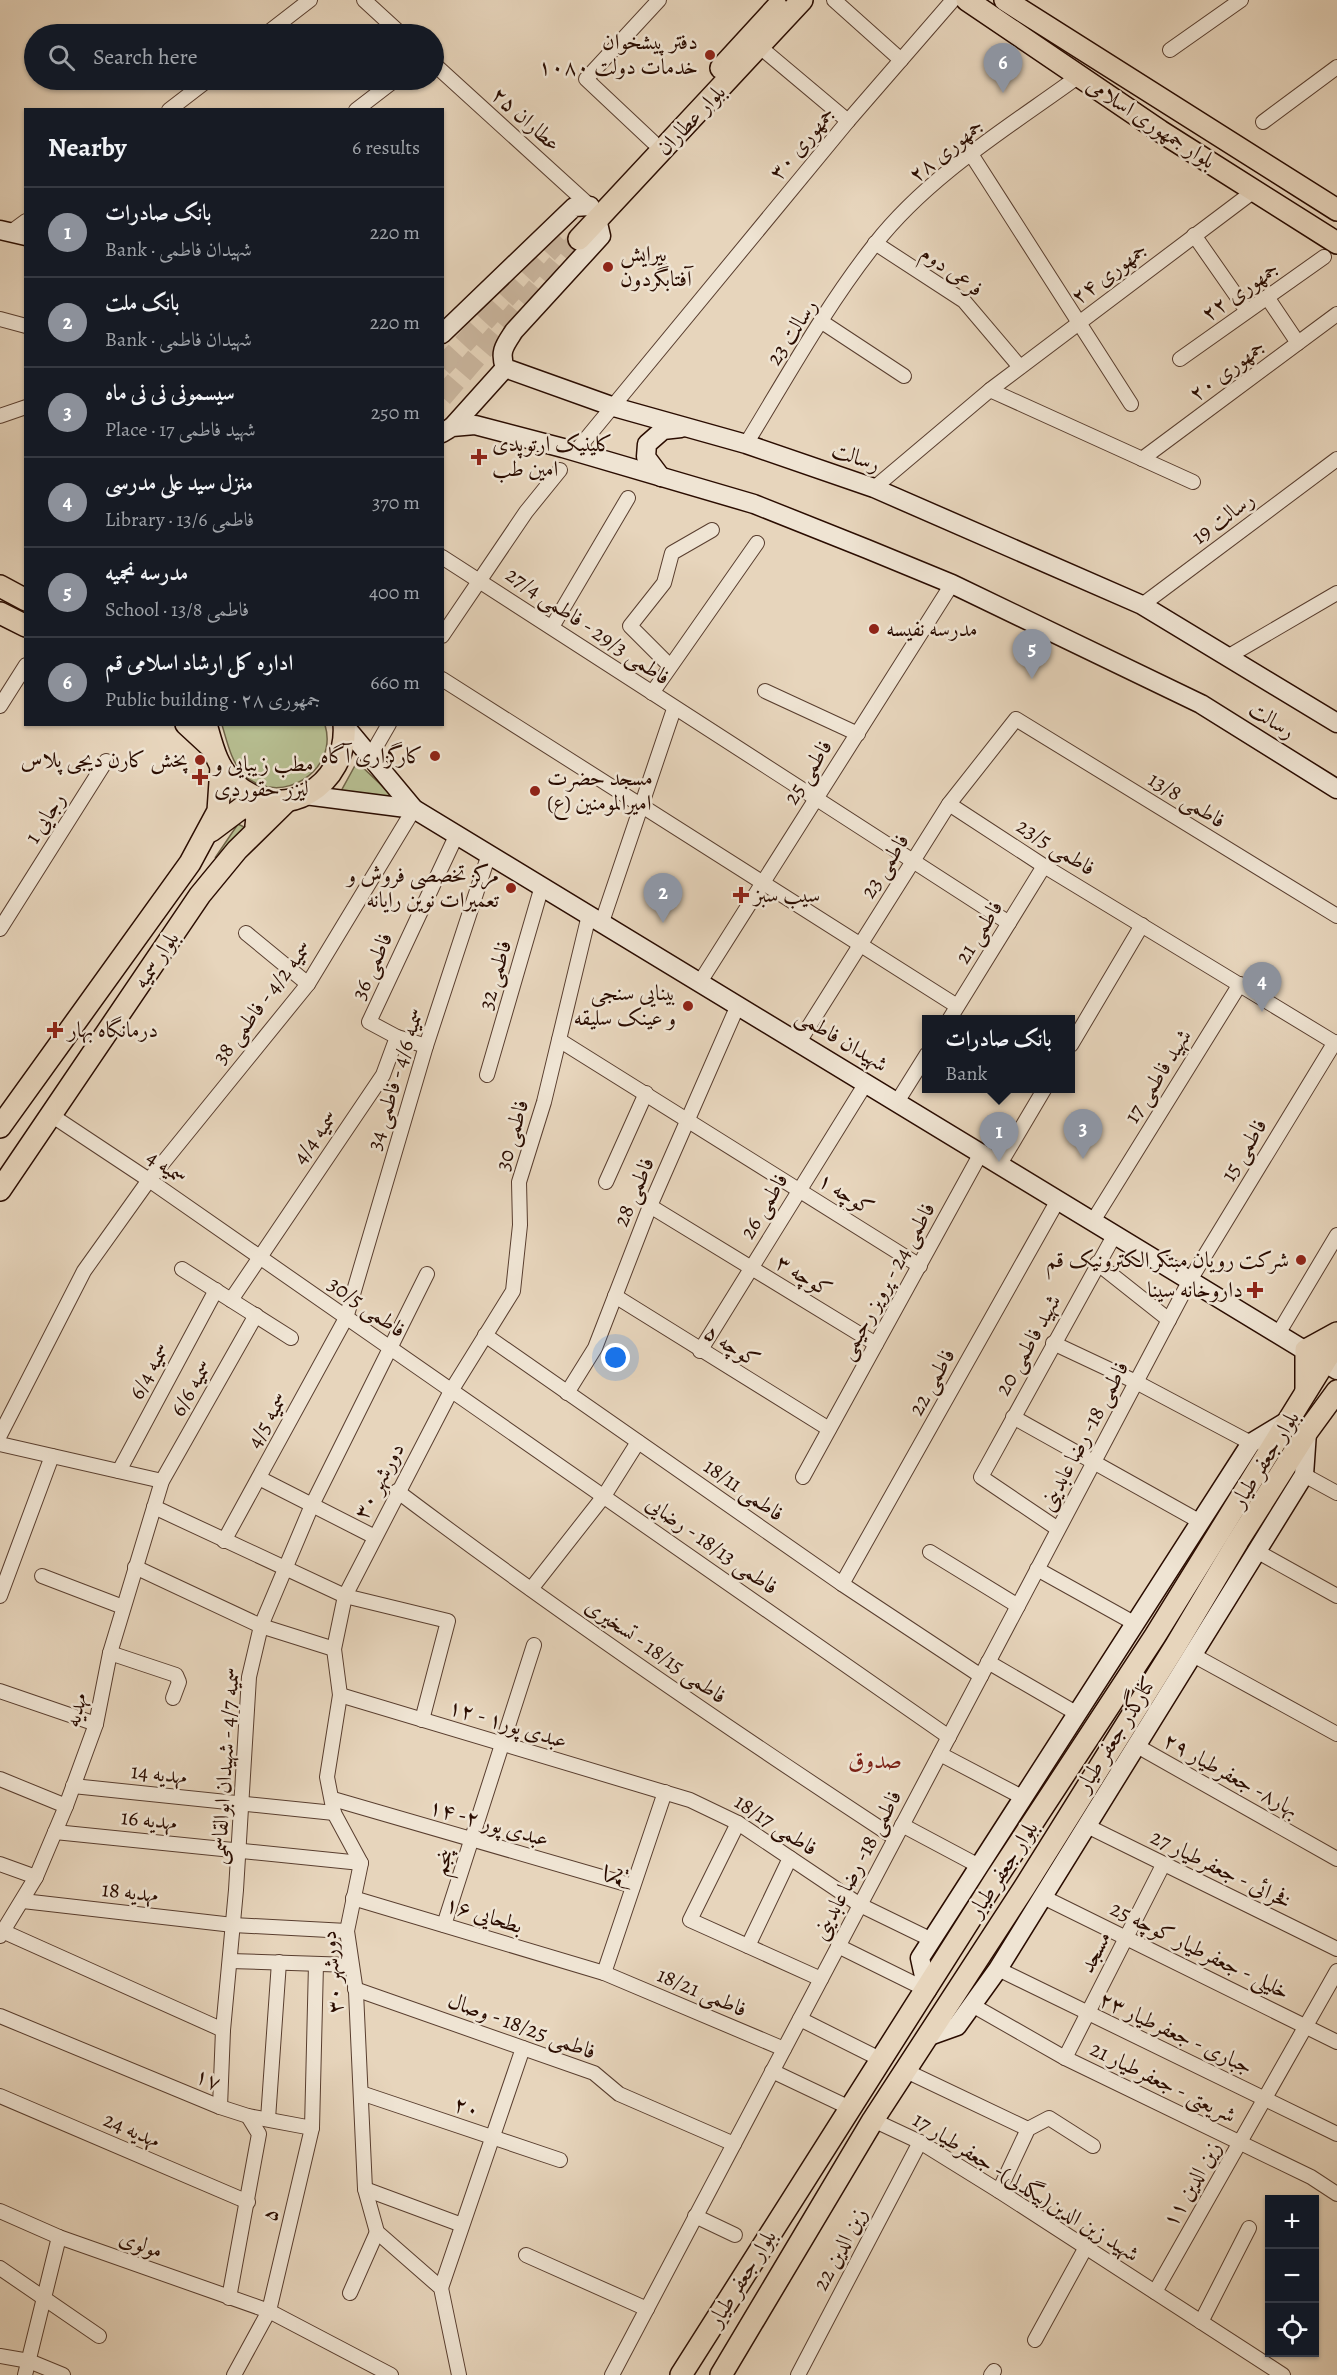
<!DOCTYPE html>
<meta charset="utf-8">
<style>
body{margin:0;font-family:Alegreya,Amiri,serif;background:#242831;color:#f1f3f6}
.controls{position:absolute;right:18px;bottom:18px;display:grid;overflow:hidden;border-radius:0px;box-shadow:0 2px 4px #0004}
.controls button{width:54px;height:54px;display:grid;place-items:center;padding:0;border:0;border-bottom:2px solid #363941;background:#171b24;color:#f1f3f6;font:30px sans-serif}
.you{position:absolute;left:616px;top:1358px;width:21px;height:21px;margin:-15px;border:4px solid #fff;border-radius:50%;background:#1a73e8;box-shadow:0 0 0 9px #1a73e833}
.badge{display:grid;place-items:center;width:39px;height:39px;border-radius:50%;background:#8c9099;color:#fff;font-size:20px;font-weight:700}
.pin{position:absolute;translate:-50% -50px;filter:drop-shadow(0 2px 3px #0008)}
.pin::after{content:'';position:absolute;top:32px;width:21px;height:18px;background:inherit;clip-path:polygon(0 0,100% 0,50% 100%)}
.popup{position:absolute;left:922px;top:1015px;width:153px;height:78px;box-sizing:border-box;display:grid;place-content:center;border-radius:0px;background:#171b24;filter:drop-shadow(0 2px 4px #0005);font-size:20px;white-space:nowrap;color:#9ea1a6}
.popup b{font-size:22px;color:#f1f3f6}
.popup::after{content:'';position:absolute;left:50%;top:100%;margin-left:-12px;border:12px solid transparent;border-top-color:#171b24}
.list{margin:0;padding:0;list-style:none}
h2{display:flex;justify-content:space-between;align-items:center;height:78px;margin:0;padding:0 24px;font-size:26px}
h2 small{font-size:20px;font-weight:400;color:#9ea1a6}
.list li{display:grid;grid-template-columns:39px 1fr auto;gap:18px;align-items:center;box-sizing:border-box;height:90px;padding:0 24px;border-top:2px solid #363941}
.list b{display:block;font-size:22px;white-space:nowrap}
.list p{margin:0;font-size:20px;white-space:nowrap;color:#9ea1a6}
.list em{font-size:20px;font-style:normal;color:#9ea1a6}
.icon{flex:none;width:33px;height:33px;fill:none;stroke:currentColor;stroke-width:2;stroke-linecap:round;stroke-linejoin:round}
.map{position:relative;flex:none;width:1337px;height:2375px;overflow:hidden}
.search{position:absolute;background:#171b24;box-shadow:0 2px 4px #0004;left:24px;top:24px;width:420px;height:66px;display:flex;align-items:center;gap:15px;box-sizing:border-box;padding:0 21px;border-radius:33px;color:#9ea1a6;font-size:22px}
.panel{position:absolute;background:#171b24;box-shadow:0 2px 4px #0004;left:24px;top:108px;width:420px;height:618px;border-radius:0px}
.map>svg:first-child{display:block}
.green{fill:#b6bd90;stroke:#706448;stroke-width:1.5}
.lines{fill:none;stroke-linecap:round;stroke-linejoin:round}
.primary-tunnel{stroke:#cbb7a0;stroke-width:21;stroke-dasharray:21 10;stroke-linecap:butt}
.street-casing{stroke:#593e2f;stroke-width:16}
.secondary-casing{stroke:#2a0c00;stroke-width:21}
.primary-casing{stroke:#2a0c00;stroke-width:24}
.street{stroke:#efe4d3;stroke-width:14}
.secondary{stroke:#efe4d3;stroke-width:18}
.primary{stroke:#e7d5bc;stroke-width:21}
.poi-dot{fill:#8f2418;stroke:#efe4d3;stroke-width:2}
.labels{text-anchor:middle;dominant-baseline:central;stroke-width:5;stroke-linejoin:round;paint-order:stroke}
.poi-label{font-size:22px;fill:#2a0c00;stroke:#efe4d3;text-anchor:end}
.street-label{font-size:22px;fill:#2a0c00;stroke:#efe4d3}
.neighbourhood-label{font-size:24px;fill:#7a1f14;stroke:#efe4d3}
</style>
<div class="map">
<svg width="1337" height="2375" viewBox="0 0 1337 2375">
<rect width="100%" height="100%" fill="#e7d5bc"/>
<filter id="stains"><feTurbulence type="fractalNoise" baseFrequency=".00333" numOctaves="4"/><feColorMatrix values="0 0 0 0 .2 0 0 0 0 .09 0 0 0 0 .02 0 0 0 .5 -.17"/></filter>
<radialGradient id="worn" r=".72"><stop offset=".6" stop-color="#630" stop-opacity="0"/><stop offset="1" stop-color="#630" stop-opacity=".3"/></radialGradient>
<g class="green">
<path d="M222,725H325C339,771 280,808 244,775C231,762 227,741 222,725Z"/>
<path d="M357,762L398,801L340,793Z"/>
<path d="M238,824L250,830L215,858Z"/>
</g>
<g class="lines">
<g class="primary-tunnel">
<path d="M442,367L562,237"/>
<path d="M442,397L579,239"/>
</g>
<g class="street-casing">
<g id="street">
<path d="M364,0L401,34"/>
<path d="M834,0L901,60"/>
<path d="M266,34L310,0"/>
<path d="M760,47L848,121"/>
<path d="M1170,50L1241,0"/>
<path d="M434,64L590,206"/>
<path d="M169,110L208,80"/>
<path d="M356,110L395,80"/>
<path d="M1263,122L1337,67"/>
<path d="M653,142L586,79L659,0"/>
<path d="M971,154L1131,404"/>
<path d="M11,232L26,221"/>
<path d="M1194,235L1247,311"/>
<path d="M875,243L964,301L1020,367"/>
<path d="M1267,297L1298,343"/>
<path d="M0,319L26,326"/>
<path d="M822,322L904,376"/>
<path d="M1180,359L1324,257"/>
<path d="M990,390L1193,482"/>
<path d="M0,416L26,407"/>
<path d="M746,444C787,377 826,306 875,244C929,175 1009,127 1079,76"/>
<path d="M576,451L848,121L953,0"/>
<path d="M1142,459L1337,314"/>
<path d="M874,488L990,390L1254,191"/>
<path d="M442,557L1009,923"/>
<path d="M1142,605L1337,459"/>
<path d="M552,627L628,498"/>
<path d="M442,636L526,512L560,470"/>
<path d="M1229,656L1337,593"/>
<path d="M670,666L630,626L664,583L672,553L712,530"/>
<path d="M442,679L957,1006"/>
<path d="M765,691L858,734"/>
<path d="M652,693L757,543"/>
<path d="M0,706L26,665"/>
<path d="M370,757L389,724"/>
<path d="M949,804L1044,866L1337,1044"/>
<path d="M602,922L674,709"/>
<path d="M0,929L106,761"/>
<path d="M246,933L308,984"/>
<path d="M700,982L952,584"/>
<path d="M949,1020L1044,866"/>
<path d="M559,1040L920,1266"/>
<path d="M799,1042L949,804L1016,719L1337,916"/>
<path d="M1071,1045L1142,925"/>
<path d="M426,1046L397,1037L369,1022L457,834"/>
<path d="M487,1075L542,886"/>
<path d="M897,1102L927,1054"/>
<path d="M51,1115L149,1180L949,1737"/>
<path d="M1000,1164L1045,1088"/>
<path d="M606,1182L646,1093"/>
<path d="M650,1206L876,1344"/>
<path d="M1093,1221L1240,984"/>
<path d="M1097,1263L1169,1320"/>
<path d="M182,1269L291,1338"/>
<path d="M615,1296L829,1429"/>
<path d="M231,1300L383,1075L397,1037"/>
<path d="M1278,1334L1337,1235"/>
<path d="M485,1335L842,1584L981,1676"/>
<path d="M1053,1343L1136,1382L1251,1443"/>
<path d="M700,1351L866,1083"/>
<path d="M567,1393L595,1348L650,1206L738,1005"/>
<path d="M1013,1417L1199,1521"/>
<path d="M0,1435L84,1271L149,1180L308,984L414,809"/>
<path d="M0,1444L162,1481"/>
<path d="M119,1471L216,1290"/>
<path d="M1304,1475L1337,1493"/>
<path d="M803,1477L981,1153"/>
<path d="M259,1478L373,1536"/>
<path d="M397,1491C559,1613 726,1727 895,1838"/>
<path d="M154,1507L345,1596L448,1621L422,1720"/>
<path d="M1058,1529L981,1477L1115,1234"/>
<path d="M224,1541L346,1318L426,1046L489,854"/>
<path d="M930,1552L1018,1606"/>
<path d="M1258,1552L1337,1596"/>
<path d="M135,1567L261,1626L334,1649"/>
<path d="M1037,1569L1134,1623"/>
<path d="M42,1576L123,1607"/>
<path d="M842,1584L1058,1200"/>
<path d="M531,1589L604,1496L638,1442"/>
<path d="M0,1596L52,1456"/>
<path d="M110,1653L176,1675L179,1682L173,1698"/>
<path d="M1193,1655L1337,1734"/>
<path d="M988,1662L1076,1713"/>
<path d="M0,1691L96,1724"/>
<path d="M340,1695L690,1800L738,1823L860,1905L932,1940"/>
<path d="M1137,1746L1337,1859"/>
<path d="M940,1754L1022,1797"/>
<path d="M0,1779L66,1806"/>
<path d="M73,1786L334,1813"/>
<path d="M333,1799L633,1886"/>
<path d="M738,1823L690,1920L821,1979"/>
<path d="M902,1825L979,1866"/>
<path d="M1087,1826L1337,1949"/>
<path d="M55,1832L361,1863"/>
<path d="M0,1864L36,1877"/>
<path d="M1043,1897L1337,2042"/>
<path d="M353,1898L604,1973L784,2049"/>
<path d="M23,1901L233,1925L347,1931"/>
<path d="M444,1925L534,1645"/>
<path d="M0,1930L223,2030"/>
<path d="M0,1936L36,1877L66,1806L96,1724L110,1653L162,1481L256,1315"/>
<path d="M748,1946L790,1858"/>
<path d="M838,1946L927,1990"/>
<path d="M230,1961L351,1965"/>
<path d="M998,1969L1337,2134"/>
<path d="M604,1973L665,1792"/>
<path d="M355,1989L594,2073L619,2094L734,2144"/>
<path d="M972,2005L1065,2058L1311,2177L1337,2194"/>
<path d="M0,2016L220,2107L248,2116L312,2128"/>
<path d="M800,2019L882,2060"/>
<path d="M1065,2058L1163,1865"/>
<path d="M772,2071L850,2108"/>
<path d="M906,2071L1028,2129"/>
<path d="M361,2093L560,2160"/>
<path d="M0,2096L248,2202"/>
<path d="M220,2107L223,2030L236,1890L249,1677L261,1626L312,1505L427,1274"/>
<path d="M268,2119L279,1962"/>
<path d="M873,2120L920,2142L999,2191L1283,2375"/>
<path d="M365,2189L462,2225"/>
<path d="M999,2191L1028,2129L1049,2118L1093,2146"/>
<path d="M0,2211L59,2237L269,2311L391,2375"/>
<path d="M695,2216L735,2235"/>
<path d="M526,2255L647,2309"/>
<path d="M0,2268L99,2336"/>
<path d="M441,2288L523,2048"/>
<path d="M1155,2292L1337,1971"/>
<path d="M350,2293L377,2232"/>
<path d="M229,2298L259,2134L248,2116"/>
<path d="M1201,2322L1249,2228"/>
<path d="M1035,2340L1086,2247"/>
<path d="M0,2356L29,2361L63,2375"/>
<path d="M25,2375L59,2237"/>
<path d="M234,2375L269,2311L312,2128L316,1964"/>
<path d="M459,2375L441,2288L377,2232L365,2189L356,1992L347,1931L361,1863L334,1813L327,1777L340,1695L334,1649L345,1596L451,1391L513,1291L520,1225L519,1182L544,1102L589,915"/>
<path d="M612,2375L1190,1280L1335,1042"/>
<path d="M798,2375L920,2142"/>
<path d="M991,2375L994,2371"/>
</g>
</g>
<g class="secondary-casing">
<g id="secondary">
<path d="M597,219L601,236L514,331C505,345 499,351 505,368L614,407L746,444L874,488L1142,605L1337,723"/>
<path d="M0,230L26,236"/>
<path d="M442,334L574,207L590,206"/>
<path d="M452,427L505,368"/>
<path d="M442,433L452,427L475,425L563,448L754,504L867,549L952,584L1201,704L1337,789"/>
<path d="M661,477L646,457L647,444L663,430L681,428"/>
<path d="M344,725L414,809L1337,1370"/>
<path d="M305,795L414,809"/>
<path d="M927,1990L920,1958L1251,1443L1289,1420"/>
<path d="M929,2036L957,2026L998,1969L1304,1475L1307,1432"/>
</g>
</g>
<g class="primary-casing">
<g id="primary">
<path d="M967,0L1160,131L1337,243"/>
<path d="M1005,0L1337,210"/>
<path d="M721,68L777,7"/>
<path d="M579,239L802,0"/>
<path d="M0,586L26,600"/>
<path d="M0,613L26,626"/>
<path d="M186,724L212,748"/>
<path d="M206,724C212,745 217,768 234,783C282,827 349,785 344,724"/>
<path d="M211,831L243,807L252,809L257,817L256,826"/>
<path d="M0,1127L190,863L218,811L221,767"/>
<path d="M0,1190L200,895L237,850L287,801"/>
<path d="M1306,1391V1350L1337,1333"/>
<path d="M681,2375L997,1877L1155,1636L1337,1342"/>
<path d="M721,2375L873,2120L1024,1888L1176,1645L1238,1541L1307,1432L1337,1391"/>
</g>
</g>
<use href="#street" class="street"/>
<use href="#secondary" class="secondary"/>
<use href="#primary" class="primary"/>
</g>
<g class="poi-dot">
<circle cx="710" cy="55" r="6"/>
<circle cx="608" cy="267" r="6"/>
<path d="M476 448h6v6h6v6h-6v6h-6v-6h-6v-6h6z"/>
<circle cx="874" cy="629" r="6"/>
<circle cx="435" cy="756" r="6"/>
<circle cx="200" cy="760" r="6"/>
<path d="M197 768h6v6h6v6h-6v6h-6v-6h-6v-6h6z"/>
<circle cx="535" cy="791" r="6"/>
<circle cx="511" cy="888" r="6"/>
<path d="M738 886h6v6h6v6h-6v6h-6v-6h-6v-6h6z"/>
<circle cx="688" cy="1006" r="6"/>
<path d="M52 1021h6v6h6v6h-6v6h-6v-6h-6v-6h6z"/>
<circle cx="1301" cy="1260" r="6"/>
<path d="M1252 1281h6v6h6v6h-6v6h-6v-6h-6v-6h6z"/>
</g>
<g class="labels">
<g class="poi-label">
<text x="698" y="42">دفتر پیشخوان<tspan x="698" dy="25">خدمات دولت ۱۰۸۰</tspan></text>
<text x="620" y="254" text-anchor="start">پیرایش<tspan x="620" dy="25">آفتابگردون</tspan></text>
<text x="492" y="444" text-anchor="start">کلینیک ارتوپدی<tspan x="492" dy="25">امین طب</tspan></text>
<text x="886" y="629" text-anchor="start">مدرسه نفیسه</text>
<text x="423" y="756">کارگزاری آگاه</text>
<text x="188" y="760">پخش کارن دیجی پلاس</text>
<text x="214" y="764" text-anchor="start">مطب زیبایی و<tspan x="214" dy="25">لیزر حقوردی</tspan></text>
<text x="547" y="778" text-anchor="start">مسجد حضرت<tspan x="547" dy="25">امیرالمومنین (ع)</tspan></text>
<text x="499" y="875">مرکز تخصصی فروش و<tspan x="499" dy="25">تعمیرات نوین رایانه</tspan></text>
<text x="754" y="895" text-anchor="start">سیب سبز</text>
<text x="676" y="993">بینایی سنجی<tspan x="676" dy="25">و عینک سلیقه</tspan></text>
<text x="68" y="1030" text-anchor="start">درمانگاه بهار</text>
<text x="1289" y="1260">شرکت رویان مبتکر الکترونیک قم</text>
<text x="1243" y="1290">داروخانه سینا</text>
</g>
<g class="street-label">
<text transform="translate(526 119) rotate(42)">عطاران ۲۵</text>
<text transform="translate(691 120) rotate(-46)">بلوار عطاران</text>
<text transform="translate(1151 123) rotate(33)">بلوار جمهوری اسلامی</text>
<text transform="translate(802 143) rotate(-50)">جمهوری ۳۰</text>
<text transform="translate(946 150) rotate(-39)">جمهوری ۲۸</text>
<text transform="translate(952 271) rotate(36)">فرعی دوم</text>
<text transform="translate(1109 273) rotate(-37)">جمهوری ۲۴</text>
<text transform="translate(1240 291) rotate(-35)">جمهوری ۲۲</text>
<text transform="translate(792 332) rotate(-57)">رسالت 23</text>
<text transform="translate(1227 370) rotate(-37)">جمهوری ۲۰</text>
<text transform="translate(856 457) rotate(19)">رسالت</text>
<text transform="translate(1223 518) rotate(-37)">رسالت 19</text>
<text transform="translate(588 626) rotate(34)">فاطمی 29/3 - فاطمی 27/4</text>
<text transform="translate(1272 720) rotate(32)">رسالت</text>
<text transform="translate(808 772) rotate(-58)">فاطمی 25</text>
<text transform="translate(1187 800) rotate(32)">فاطمی 13/8</text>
<text transform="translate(45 818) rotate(-58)">رجایی 1</text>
<text transform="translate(1056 847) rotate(32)">فاطمی 23/5</text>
<text transform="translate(885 866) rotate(-58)">فاطمی 23</text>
<text transform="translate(979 932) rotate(-58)">فاطمی 21</text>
<text transform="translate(156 960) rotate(-56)">بلوار سمیه</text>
<text transform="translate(372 966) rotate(-66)">فاطمی 36</text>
<text transform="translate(495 975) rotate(-74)">فاطمی 32</text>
<text transform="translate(262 1002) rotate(-53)">سمیه 4/2 - فاطمی 38</text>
<text transform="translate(842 1040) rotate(31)">شهیدان فاطمی</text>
<text transform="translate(1158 1076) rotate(-58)">شهید فاطمی 17</text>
<text transform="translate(395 1079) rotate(-73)">سمیه 4/6 - فاطمی 34</text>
<text transform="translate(512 1135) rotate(-74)">فاطمی 30</text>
<text transform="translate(315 1137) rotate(-55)">سمیه 4/4</text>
<text transform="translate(1244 1150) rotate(-59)">فاطمی 15</text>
<text transform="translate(167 1167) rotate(34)">سمیه 4</text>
<text transform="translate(634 1192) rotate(-67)">فاطمی 28</text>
<text transform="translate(846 1194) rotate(32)">کوچه ۱</text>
<text transform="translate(764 1206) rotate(-59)">فاطمی 26</text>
<text transform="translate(804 1276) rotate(31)">کوچه ۳</text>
<text transform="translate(887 1281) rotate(-61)">فاطمی 24 - پرویز رحیمی</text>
<text transform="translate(367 1307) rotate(35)">فاطمی 30/5</text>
<text transform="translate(1028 1345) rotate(-61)">شهید فاطمی 20</text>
<text transform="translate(732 1346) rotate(32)">کوچه ۵</text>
<text transform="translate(149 1371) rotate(-62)">سمیه 6/4</text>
<text transform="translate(932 1382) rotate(-61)">فاطمی 22</text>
<text transform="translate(191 1388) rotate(-61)">سمیه 6/6</text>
<text transform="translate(267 1420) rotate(-61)">سمیه 4/5</text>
<text transform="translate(1084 1436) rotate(-62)">فاطمی 18- رضا عابدینی</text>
<text transform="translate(1265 1459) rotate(-58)">بلوار جعفر طیار</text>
<text transform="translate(379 1481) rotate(-62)">دورشهر ۳۰</text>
<text transform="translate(744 1490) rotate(35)">فاطمی 18/11</text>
<text transform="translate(712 1545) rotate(35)">فاطمی 18/13 - رضایی</text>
<text transform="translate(656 1651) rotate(35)">فاطمی 18/15 - تسخیری</text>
<text transform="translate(76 1710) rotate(-76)">مهدیه</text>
<text transform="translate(508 1724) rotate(17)">عبدی پور۱ - ۱۲</text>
<text transform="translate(1116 1734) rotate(-58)">کنارگذر جعفر طیار</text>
<text transform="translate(225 1766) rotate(-86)">سمیه 4/7 - شهیدان ابوالقاسمی</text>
<text transform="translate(159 1774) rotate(6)">مهدیه 14</text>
<text transform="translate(1231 1775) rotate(29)">بهار۸- جعفرطیار ۲۹</text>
<text transform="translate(149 1820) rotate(6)">مهدیه 16</text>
<text transform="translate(489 1823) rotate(16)">عبدی پور ۲- ۱۴</text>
<text transform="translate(776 1825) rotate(33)">فاطمی 18/17</text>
<text transform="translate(443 1862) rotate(-71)">پنجم</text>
<text transform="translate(857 1865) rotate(-62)">فاطمی 18- رضا عابدینی</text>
<text transform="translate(1003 1869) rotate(-57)">بلوار جعفر طیار</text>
<text transform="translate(1221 1869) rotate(26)">فخرائی - جعفرطیار 27</text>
<text transform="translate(614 1876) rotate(-71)">یکم</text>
<text transform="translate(130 1892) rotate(6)">مهدیه 18</text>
<text transform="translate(484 1915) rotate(17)">بطحایی ۱۶</text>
<text transform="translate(1200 1950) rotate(26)">خلیلی - جعفرطیار کوچه 25</text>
<text transform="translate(1095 1952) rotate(-63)">مسجد</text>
<text transform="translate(332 1972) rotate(-95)">دورشهر ۳۰</text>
<text transform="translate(702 1992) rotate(23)">فاطمی 18/21</text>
<text transform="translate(522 2026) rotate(20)">فاطمی 18/25 - وصال</text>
<text transform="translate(1176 2033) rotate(25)">جباری - جعفرطیار ۲۳</text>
<text transform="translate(208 2079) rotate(23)">۱۷</text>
<text transform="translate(1163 2082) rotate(26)">شریعتی - جعفرطیار 21</text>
<text transform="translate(467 2107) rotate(19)">۲۰</text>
<text transform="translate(132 2130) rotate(23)">مهدیه 24</text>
<text transform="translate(1192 2184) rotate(-60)">زین الدین ۱۱</text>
<text transform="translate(1026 2187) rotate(32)">شهید زین الدین(بیگدلی)- جعفرطیار 17</text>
<text transform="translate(270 2215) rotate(-77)">۵</text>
<text transform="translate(141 2244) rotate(20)">مولوی</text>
<text transform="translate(840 2249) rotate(-62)">زین الدین 22</text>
<text transform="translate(742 2278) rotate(-58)">بلوار جعفر طیار</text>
</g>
<g class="neighbourhood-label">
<text x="875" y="1760">صدوق</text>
</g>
</g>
<rect width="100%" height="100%" filter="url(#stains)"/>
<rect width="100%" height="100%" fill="url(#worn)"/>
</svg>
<div class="controls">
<button>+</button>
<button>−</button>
<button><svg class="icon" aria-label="locate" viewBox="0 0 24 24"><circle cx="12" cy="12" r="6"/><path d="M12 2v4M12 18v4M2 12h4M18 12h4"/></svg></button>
</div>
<div class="you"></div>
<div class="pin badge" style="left:999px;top:1162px">1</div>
<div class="popup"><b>بانک صادرات</b>Bank</div>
<div class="pin badge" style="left:663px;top:923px">2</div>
<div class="pin badge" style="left:1083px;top:1159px">3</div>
<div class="pin badge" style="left:1262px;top:1012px">4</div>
<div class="pin badge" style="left:1032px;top:679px">5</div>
<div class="pin badge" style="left:1003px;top:93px">6</div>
<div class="search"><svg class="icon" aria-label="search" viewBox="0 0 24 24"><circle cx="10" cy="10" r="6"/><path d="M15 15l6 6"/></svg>Search here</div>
<section class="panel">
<h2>Nearby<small>6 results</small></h2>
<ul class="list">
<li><span class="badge">1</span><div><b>بانک صادرات</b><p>Bank · شهیدان فاطمی</p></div><em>220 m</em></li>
<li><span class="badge">2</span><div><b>بانک ملت</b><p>Bank · شهیدان فاطمی</p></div><em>220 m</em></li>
<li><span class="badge">3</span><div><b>سیسمونی نی نی ماه</b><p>Place · شهید فاطمی 17</p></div><em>250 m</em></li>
<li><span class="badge">4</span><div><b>منزل سید علی مدرسی</b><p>Library · فاطمی 13/6</p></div><em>370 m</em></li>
<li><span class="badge">5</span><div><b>مدرسه نجمیه</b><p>School · فاطمی 13/8</p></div><em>400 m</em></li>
<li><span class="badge">6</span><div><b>اداره کل ارشاد اسلامی قم</b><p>Public building · جمهوری ۲۸</p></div><em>660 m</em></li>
</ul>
</section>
</div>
